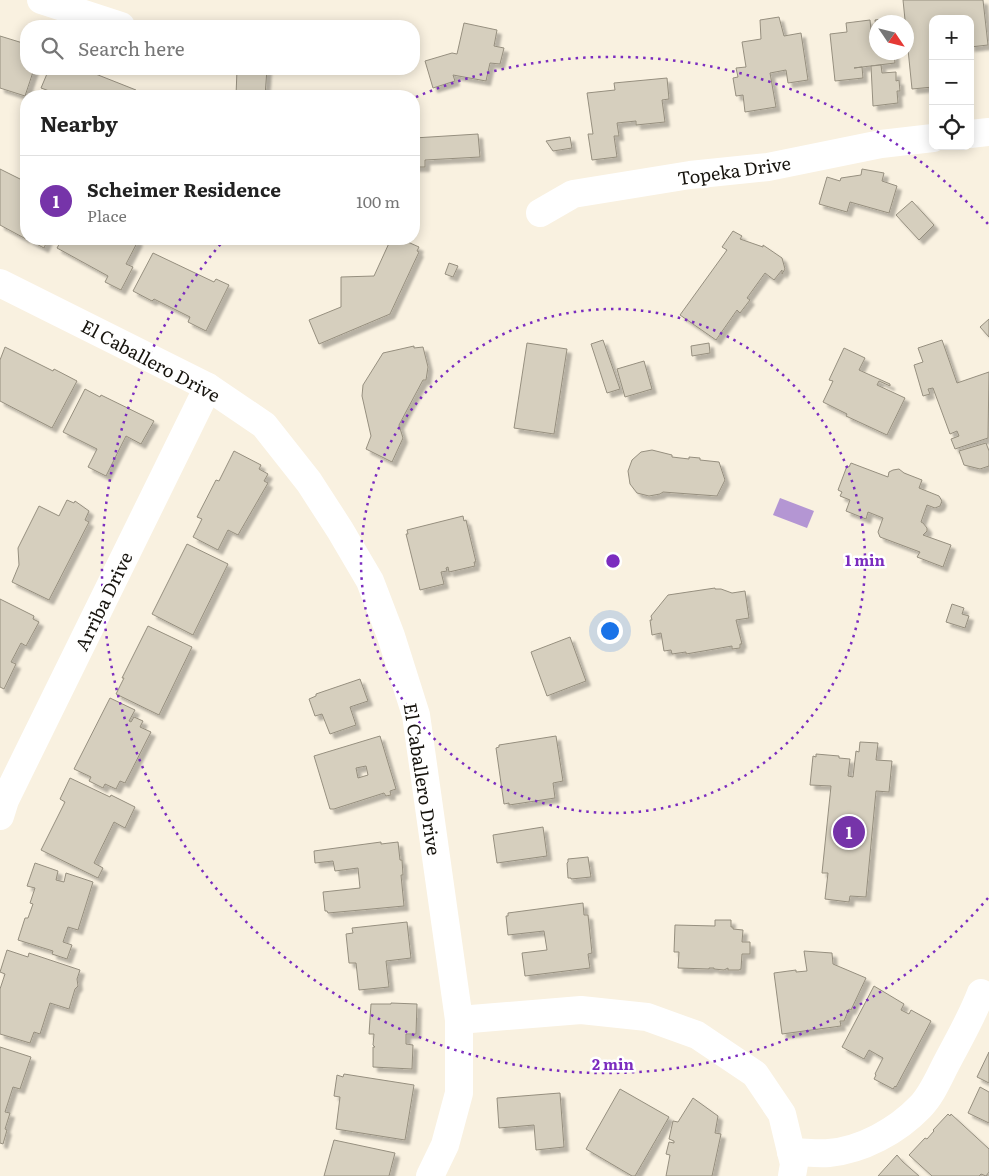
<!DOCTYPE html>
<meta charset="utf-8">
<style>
body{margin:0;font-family:Literata,serif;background:#f2f2f2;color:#222}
.controls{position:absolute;right:15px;top:15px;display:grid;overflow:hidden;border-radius:10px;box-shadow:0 2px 12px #0003}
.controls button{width:45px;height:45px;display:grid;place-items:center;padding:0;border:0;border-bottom:1px solid #e0e0e0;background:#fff;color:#222;font:25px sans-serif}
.compass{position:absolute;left:869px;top:15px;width:45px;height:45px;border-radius:50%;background:#fff;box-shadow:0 2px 12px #0003;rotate:125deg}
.you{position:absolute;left:609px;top:630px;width:18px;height:18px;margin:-12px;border:4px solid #fff;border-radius:50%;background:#1a73e8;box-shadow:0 0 0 8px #1a73e833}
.badge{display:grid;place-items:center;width:32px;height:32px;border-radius:50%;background:#7634a9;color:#fff;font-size:16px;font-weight:700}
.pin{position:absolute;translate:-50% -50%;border:2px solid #fff;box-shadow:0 1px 5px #0006}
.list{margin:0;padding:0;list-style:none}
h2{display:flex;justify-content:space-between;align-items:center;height:65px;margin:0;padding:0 20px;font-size:21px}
h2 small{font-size:16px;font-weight:400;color:#767676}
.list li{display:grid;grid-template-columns:32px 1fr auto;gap:15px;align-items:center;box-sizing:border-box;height:90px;padding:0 20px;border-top:1px solid #e0e0e0}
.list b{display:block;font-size:19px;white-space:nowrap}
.list p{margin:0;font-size:16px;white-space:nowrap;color:#767676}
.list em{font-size:16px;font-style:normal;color:#767676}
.icon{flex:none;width:28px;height:28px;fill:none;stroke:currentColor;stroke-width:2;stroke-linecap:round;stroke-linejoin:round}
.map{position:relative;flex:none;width:989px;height:1176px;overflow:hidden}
.search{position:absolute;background:#fff;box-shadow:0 2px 12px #0003;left:20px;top:20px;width:400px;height:55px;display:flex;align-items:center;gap:12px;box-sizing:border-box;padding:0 18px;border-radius:20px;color:#767676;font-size:19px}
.panel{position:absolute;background:#fff;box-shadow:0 2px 12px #0003;left:20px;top:90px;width:400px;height:155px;border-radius:20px}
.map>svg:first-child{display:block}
.water{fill:#b496d3}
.building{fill:#d6cfbe;stroke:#968f7f;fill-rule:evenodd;filter:url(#shadow)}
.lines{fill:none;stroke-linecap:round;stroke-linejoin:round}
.minor{stroke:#fff;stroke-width:28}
.ring{fill:none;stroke:#7b2cbf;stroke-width:2.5;stroke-dasharray:2.5 5}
.labels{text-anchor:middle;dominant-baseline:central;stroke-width:5;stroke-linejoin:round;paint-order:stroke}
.street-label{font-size:18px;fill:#17140e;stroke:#fff}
.centre{fill:#7b2cbf;stroke:#fff;stroke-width:2.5}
.ring-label{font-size:15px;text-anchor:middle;font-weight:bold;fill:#7b2cbf;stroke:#fff;stroke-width:5;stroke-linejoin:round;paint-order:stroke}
</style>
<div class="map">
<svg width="989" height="1176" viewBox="0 0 989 1176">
<defs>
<filter id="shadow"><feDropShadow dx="4.5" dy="4.5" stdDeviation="1" flood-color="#0004"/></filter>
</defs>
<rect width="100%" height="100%" fill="#f9f1e0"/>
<path class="water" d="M780,498L814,511L807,528L773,515Z"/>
<g class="building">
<path d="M903,0H983L988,45L970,47V19H933V87L912,89Z"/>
<path d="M779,17L784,36L801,33L808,80L788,83L786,70L770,73L776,107L745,112L743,95L736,96L733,78L738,77L736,68L746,67L742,42L761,39L760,20Z"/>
<path d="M890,18V22H876V52H894L895,63L854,68L862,67L863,78L835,81L830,34L847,32L846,23L870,20L871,30L876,29L875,20Z"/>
<path d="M464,23L497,30L494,46L504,48L500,64L490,63L486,81L453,75L455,81L433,88L425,61L452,53L457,54Z"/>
<path d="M0,36L26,44V69H34L25,96L0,88Z"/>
<path d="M881,65L882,73L896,72V81L899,80L900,91H897L898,103L873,106L871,66Z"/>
<path d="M49,69H83L136,90L134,96H50L52,92L41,88Z"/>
<path d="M237,69H267L265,96H236Z"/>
<path d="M667,78L669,99L662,100L665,122L636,125V121L617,123L619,136H614L617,157L592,160L588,134H593L587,93L615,90L614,83Z"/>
<path d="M478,134L480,157L425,160V167H414V138Z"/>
<path d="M570,137L572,148L553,151L546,141Z"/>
<path d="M0,169L26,182V239L0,225Z"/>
<path d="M862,169L884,173L882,181L897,186L889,213L850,202L847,212L819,204L827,177L840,181L841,178L861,175Z"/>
<path d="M912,201L934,225L919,240L896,215Z"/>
<path d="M733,231L742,236L740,239L763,247V245L782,258L785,269L782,274V270L774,280L765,273L747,298L750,300L740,313L737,310L716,340L680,315L727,250L722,247Z"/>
<path d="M27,239H48L44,248Z"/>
<path d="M62,239H135L138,241L126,264L133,267L121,290L105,282L108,276L57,248Z"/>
<path d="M401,239L419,247L417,251L419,252L390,314L319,344L309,320L341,307V277L374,276L390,241Z"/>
<path d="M153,253L214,282L216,279L229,285L206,331L188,322L190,317L154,299L152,301L133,291Z"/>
<path d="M449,263L458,266L453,277L445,274Z"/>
<path d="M989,319V337L980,327Z"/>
<path d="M603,340L620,389L607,393L591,344Z"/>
<path d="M942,340L957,383L989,372L988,438L955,449L951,439L959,436L957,431L950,434L933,388L928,389L930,394L923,396L914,365L923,362L918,348Z"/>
<path d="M527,343L567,349L554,434L514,428Z"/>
<path d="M709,343L710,353L692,356L691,346Z"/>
<path d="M414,346V348L423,347L428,367L426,380H423L399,425L403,438L392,462L366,449L371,436L362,396L363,385L383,353Z"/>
<path d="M5,347L53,371L54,369L77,381L52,428L0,401V360Z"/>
<path d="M844,348L865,358L859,370L890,384V386L879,381L877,385L905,398L887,435L846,416L847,414L823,402L833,381L829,380Z"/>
<path d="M644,361L652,389L625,397L617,369Z"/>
<path d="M85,389L100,397L101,395L154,421L141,444L126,436L106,476L88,467L97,449L63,432Z"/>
<path d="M986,443L989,451V466L980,469L964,465L959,451Z"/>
<path d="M652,450L672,455V457L689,459V457L700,458V460L719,462L725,480L717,496L663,492L660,494L649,496L637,493L630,484L628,471L632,460L641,452Z"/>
<path d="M234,451L261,465L259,469L268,474L264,481L268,483L238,535L228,530L218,550L193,537L202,519L197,517L216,480L219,481Z"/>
<path d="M851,463L888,477L889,472L893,470L899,469L904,473L922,480L919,488L939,496L942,501L940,506L935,508L927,505L921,522L923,523L927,528V531L923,535L951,545L943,567L917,557L920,552L880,537L878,532L883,518L868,512L866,519L846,511L850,500L840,496L842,492L838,490L847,466L849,467Z"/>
<path d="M67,500L74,503L75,501L89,511L85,520L89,522L49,600L12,582L19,565L18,548L39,506L59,516Z"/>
<path d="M463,516L464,521L466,520L476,562H474L475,566L449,572L448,567L446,568L447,571L441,572L444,584L420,590L406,534H408L407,530Z"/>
<path d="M187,544L228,564L193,635L152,614Z"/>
<path d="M715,588V589H721L732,593L745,591L749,618L736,620L742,644H740V648L732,649V646L686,654V652L672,654L671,650L664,651L661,633L652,635L650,620H652L651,616L668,595Z"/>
<path d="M0,599L34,616L33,619L39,622L26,646L21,643L11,662L16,664L4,689L0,687Z"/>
<path d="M952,604L964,608L962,614L969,616L965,628L946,622Z"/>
<path d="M148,626L192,647L159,715L116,694L124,678H122Z"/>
<path d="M570,637L586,681L547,696L531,652Z"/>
<path d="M360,679L368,701L350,707L356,725L330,734L322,714L315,716L309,699L316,696V694Z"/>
<path d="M110,698L135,710L129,721L131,722L134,717L143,721L140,727L151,732L125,783L120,781L116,789L105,784L103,788L89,781L91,777L74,769Z"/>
<path d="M380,736L396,789L390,791L391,795L386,796L384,793L334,809H330L314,756ZM366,766L368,775L358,778L356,768Z"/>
<path d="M556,736L563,781L553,783L555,798L509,805V803L504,804L496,748L499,747V745Z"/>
<path d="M860,742L878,743L876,760L892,761L889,792L876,791L866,897L850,896L849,902L825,899L828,873H822L831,786L810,785L813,756L816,757V754L839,756V758L850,759L848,776L853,777L856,751L859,752Z"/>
<path d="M70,778L110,797L111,795L135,807L125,828L114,822L94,863L103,868L98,878L41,850L65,802L60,799Z"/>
<path d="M543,827L547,856L497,863L493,835Z"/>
<path d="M381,842V844L398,842L400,860H402L403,875H401L404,906L328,913L327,911H325L323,892L360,888L358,868L335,871L333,861L315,863L314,851Z"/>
<path d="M588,857L591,877L571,879V878H568L567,863L568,862V859Z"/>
<path d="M35,863L58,871L56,880L64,882L66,873L93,882L78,930L68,927L63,942L72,945L67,959L52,954L53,951L18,940L25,918H28L33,904L30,903L35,888L27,886Z"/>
<path d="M583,903L584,915H588L592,953L588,954L590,968L525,976L522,953L547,950L544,931L508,935L506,916H508V913Z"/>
<path d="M715,920H731V927H733V929L743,930L742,942H750V954H742L741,969L739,970H728V968L724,970L714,969V968H709V969L678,968L679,952H674L675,925L715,926Z"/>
<path d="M407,922L411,958L386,961L389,987L359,990L356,963H349L346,934L353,933L352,928Z"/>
<path d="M7,950L28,957L29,953L80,970L77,979L78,986L75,989L69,1009L50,1003L40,1034L34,1032L30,1043L0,1034V989L5,974L0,972Z"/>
<path d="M804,951L832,953L833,964L866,978L851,1010L849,1009L844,1021H840L841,1026L782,1034L774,973L796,970V972L807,971Z"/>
<path d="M874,986L904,1004L901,1010L909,1014L911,1010L931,1021L896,1087L895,1086L893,1089L874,1079L876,1075L875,1074L883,1058L869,1050L864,1059L842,1047Z"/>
<path d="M391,1003L417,1004L416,1034H406V1044L413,1045L412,1069L373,1067V1047H375L373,1045L374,1034H369L371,1004H391Z"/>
<path d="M0,1047L31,1057L20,1089L13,1087L5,1112L10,1113L5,1129L7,1130L3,1144L0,1143Z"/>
<path d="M989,1052V1083L977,1077Z"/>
<path d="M344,1074L414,1085L405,1140L336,1129L340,1097L334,1096L337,1075L343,1077Z"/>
<path d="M980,1087L989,1092V1123L968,1113Z"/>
<path d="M620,1089L669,1117L635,1176H632L586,1149Z"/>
<path d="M560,1093L564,1147L536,1150L534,1125L499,1128L497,1098Z"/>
<path d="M693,1098L718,1116L715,1133L721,1134L712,1176H666L670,1155L666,1154L669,1142L674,1143V1141L669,1139L673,1121L678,1122Z"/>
<path d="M948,1114L950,1116L951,1114L989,1149V1172L986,1176L981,1174L979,1176H932L909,1155L925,1138L927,1139L934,1131L933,1130Z"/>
<path d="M334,1140L395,1153L389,1176H324Z"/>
<path d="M897,1155L903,1162L919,1176H878Z"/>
</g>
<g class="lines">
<g class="minor">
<path d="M41,0L121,26"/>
<path d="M970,134L989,132"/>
<path d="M540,213L573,194L690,175L768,167L881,144L933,138"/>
<path d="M0,283L208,387L264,425L309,482L340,530L370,581L391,636L416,715L459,1020V1093L445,1145L430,1176"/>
<path d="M0,816L5,800L208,387"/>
<path d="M459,1020L581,1010L647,1017L697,1035L755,1074L782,1114L794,1164L792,1176"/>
<path d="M791,1152C803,1152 817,1154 829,1153C862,1150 897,1131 920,1107C932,1095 939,1077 947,1062C959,1039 972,1017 981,993"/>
</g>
</g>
<g class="ring">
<circle cx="613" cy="561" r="252"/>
<path d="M988 898A504 504 0 0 1 224 240M416 97A504 504 0 0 1 988 224"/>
</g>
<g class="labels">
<g class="street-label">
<text transform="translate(734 170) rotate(-8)">Topeka Drive</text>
<text transform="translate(151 360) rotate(28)">El Caballero Drive</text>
<text transform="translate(103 601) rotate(-64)">Arriba Drive</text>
<text transform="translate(423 779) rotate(81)">El Caballero Drive</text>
</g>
</g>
<circle cx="613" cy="561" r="8" class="centre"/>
<g class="ring-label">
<text x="865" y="566">1 min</text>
<text x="613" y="1070">2 min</text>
</g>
</svg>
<div class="controls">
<button>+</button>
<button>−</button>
<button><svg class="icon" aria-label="locate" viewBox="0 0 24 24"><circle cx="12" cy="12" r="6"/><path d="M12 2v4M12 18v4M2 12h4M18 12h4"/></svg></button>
</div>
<svg class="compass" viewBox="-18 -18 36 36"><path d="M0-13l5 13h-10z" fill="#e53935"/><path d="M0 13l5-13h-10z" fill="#767676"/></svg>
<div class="you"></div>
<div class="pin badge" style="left:849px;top:832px">1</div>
<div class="search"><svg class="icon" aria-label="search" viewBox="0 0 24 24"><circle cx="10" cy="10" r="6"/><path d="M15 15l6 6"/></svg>Search here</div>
<section class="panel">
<h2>Nearby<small></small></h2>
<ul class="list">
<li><span class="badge">1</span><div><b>Scheimer Residence</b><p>Place</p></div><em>100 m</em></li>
</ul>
</section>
</div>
